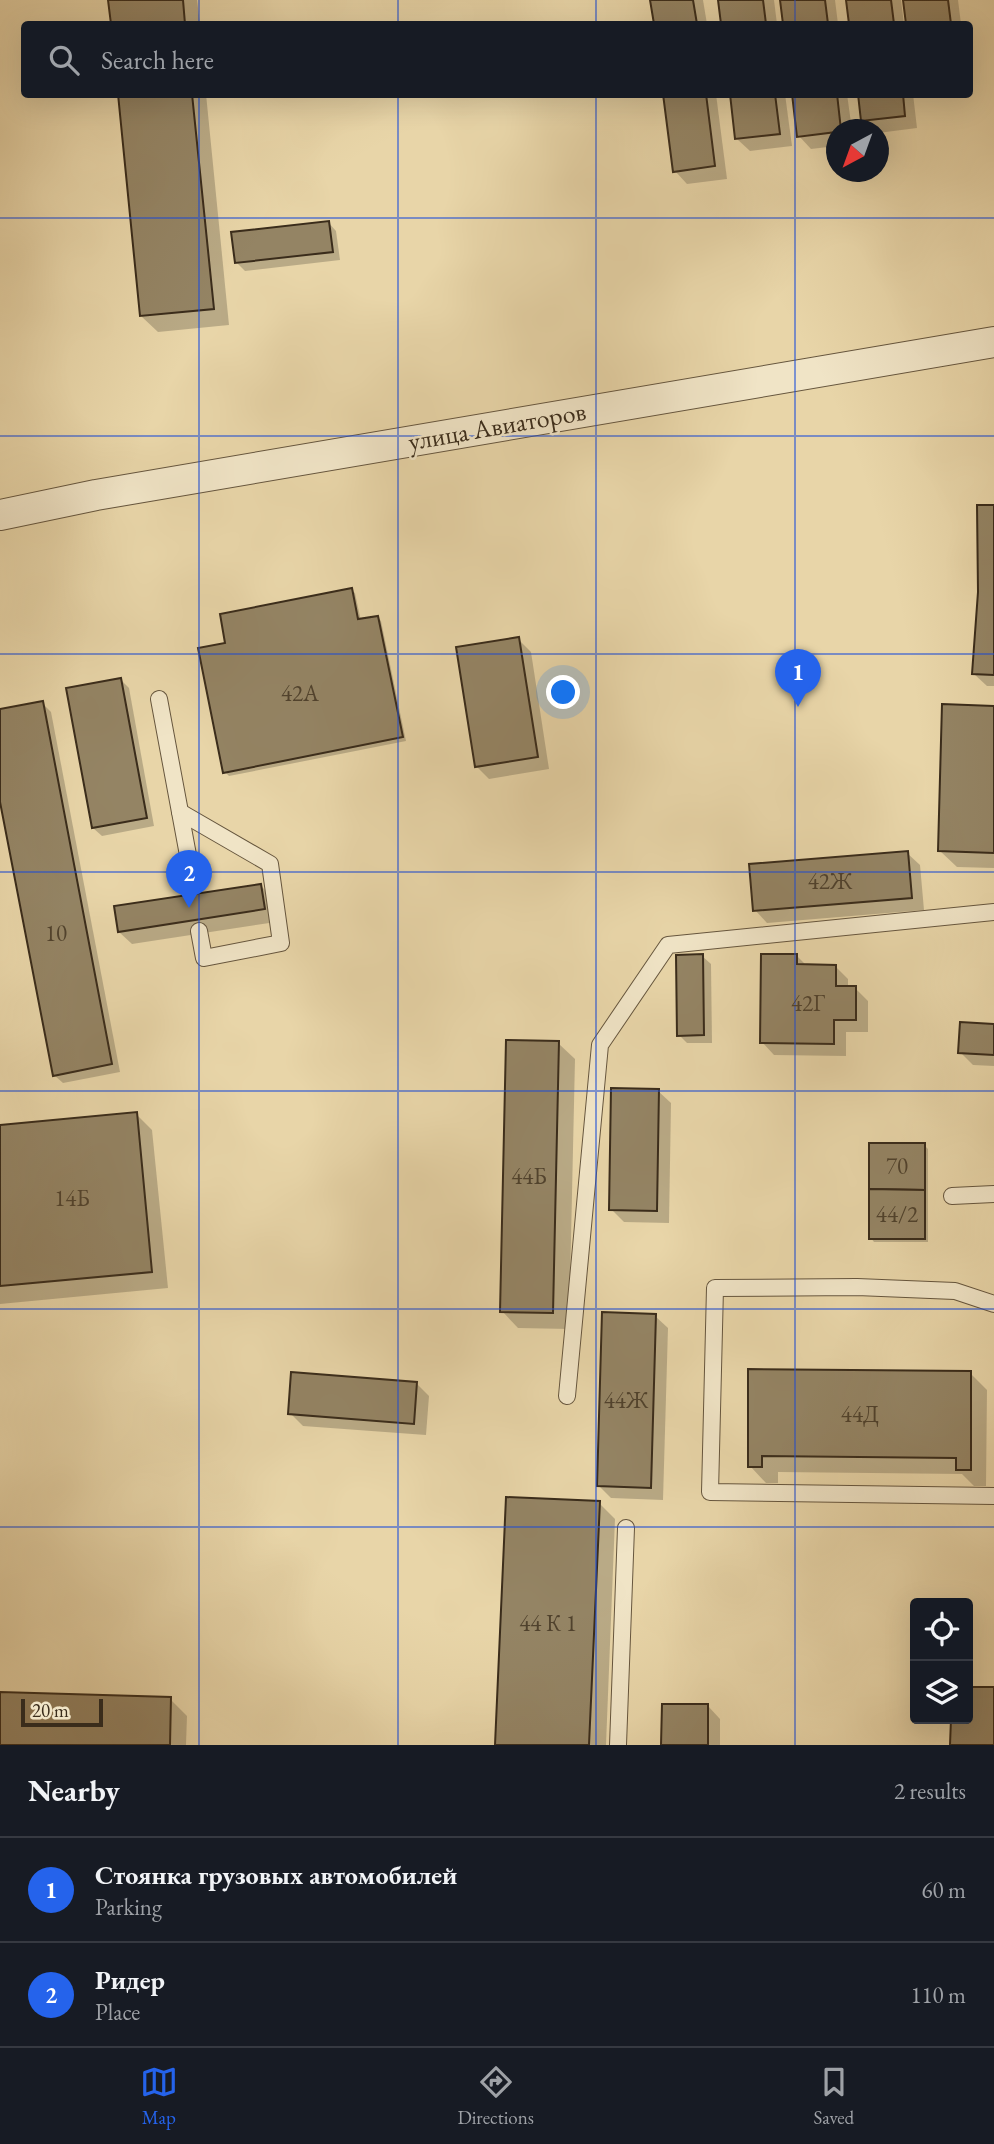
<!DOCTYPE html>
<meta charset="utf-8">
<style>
body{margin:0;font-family:"EB Garamond",serif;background:#242831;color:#f1f3f6}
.controls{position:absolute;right:21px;bottom:21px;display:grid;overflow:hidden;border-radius:7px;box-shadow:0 7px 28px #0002}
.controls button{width:63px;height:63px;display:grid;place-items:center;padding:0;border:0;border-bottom:2px solid #363941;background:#171b24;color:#f1f3f6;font:35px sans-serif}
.compass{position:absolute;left:826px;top:119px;width:63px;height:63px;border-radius:50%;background:#171b24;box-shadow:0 7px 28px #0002;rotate:221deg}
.scale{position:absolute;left:21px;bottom:18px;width:82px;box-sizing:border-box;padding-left:7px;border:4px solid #3a2c1b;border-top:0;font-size:19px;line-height:24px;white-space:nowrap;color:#3a2c1b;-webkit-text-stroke:5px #f0e4c6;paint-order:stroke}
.you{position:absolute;left:564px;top:693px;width:24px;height:24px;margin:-18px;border:5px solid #fff;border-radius:50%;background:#1a73e8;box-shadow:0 0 0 10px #1a73e833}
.badge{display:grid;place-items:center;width:46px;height:46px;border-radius:50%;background:#2563eb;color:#fff;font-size:23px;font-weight:700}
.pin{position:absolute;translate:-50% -58px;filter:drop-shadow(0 2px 4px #0008)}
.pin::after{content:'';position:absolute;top:37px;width:24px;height:21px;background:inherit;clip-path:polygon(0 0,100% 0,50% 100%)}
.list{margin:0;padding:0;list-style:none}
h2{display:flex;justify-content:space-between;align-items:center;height:91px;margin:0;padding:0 28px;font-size:30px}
h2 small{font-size:23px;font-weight:400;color:#9ea1a6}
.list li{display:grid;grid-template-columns:46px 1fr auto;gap:21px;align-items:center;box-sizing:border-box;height:105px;padding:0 28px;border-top:2px solid #363941}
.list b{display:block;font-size:26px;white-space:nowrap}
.list p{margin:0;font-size:23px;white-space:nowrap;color:#9ea1a6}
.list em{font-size:23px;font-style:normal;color:#9ea1a6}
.icon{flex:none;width:38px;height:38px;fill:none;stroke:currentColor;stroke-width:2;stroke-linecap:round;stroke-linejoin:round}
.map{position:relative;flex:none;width:994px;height:1745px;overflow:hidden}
.search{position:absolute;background:#171b24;box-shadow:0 7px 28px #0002;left:21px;right:21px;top:21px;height:77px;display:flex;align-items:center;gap:18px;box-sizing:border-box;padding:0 24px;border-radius:7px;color:#9ea1a6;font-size:26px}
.sheet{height:301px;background:#171b24}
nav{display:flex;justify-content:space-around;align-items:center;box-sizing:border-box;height:98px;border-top:2px solid #363941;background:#171b24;font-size:19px;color:#9ea1a6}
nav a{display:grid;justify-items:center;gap:4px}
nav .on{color:#2563eb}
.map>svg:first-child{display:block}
.shadow{fill:#0003}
.building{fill:#948464;stroke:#3a2c1b;stroke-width:2}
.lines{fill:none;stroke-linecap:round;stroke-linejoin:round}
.service-casing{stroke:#66563e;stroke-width:18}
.minor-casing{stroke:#66563e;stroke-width:32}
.service{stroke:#f0e4c6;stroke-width:16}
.minor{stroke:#f0e4c6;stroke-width:30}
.grid{fill:none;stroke:#1d4ed8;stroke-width:2;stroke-opacity:0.55}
.labels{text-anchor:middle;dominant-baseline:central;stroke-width:5;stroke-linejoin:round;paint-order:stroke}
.number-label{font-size:23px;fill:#50422d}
.street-label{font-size:26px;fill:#3a2c1b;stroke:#f0e4c6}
</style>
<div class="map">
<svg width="994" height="1745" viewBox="0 0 994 1745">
<rect width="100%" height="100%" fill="#e8d5a8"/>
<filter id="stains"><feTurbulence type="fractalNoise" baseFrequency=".00286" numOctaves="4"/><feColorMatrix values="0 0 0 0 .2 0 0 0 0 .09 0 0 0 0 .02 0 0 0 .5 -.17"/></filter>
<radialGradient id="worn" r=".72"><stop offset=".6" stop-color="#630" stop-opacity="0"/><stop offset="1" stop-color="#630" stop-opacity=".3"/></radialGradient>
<g class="shadow">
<path d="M110,0H197L200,24H112Z"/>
<path d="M652,0H703L707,24H655Z"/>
<path d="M720,0H774L777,24H723Z"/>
<path d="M782,0H835L838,24H785Z"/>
<path d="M848,0H901L904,24H851Z"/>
<path d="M905,0H958L961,24H905H908Z"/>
<path d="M119,94H206L229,325L158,332L141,316Z"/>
<path d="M665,94H716L727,179L687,184L675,171Z"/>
<path d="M732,94H785L792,146L750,151L737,139Z"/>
<path d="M794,94H847L852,130H836V146L811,149L799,136Z"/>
<path d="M859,94H913L917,128L878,133V130H872L863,120Z"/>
<path d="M328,222L336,231L340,260L245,271L237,263Z"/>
<path d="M994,507V686H987L974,674L980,592Z"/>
<path d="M351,590L355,593L361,621L378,617L381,621L406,741L229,776L225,772L227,644Z"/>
<path d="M518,639L531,652L549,769L489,779L476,766Z"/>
<path d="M120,679L129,688L154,826L102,836L93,828Z"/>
<path d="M42,703L51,712L120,1072L63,1083L54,1075L0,793V711Z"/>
<path d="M994,708V868L957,867L940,851Z"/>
<path d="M907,853L920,865L924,910L767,923L755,910Z"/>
<path d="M260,885L273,898L276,922L132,944L119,932Z"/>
<path d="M702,956L711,964L712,1043H687L679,1035Z"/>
<path d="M797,956L807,966H835L848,979V988H855L868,1001V1032H846V1056L774,1055L762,1042Z"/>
<path d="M994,1025V1066L973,1065L960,1052Z"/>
<path d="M558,1043L575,1059L569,1329L518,1328L502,1311Z"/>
<path d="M658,1091L671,1103L669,1223L624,1222L611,1209Z"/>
<path d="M136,1114L152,1130L168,1288L0,1304V1127Z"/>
<path d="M924,1145L928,1149V1242H874L871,1238Z"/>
<path d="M655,1316L668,1328L663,1500L611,1498L598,1485Z"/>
<path d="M750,1371L970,1373L987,1390L986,1486H974L962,1474L778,1472V1483H766L750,1466Z"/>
<path d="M416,1383L429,1396L426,1435L303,1426L290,1413Z"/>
<path d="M599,1503L615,1519L606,1745H497Z"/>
<path d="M0,1694L170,1699L187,1716L186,1745H0Z"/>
<path d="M708,1706L720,1719V1745H662Z"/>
</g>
<g class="building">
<path d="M108,0H183L185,24H111Z"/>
<path d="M650,0H693L697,24H654Z"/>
<path d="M718,0H763L766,24H721Z"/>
<path d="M780,0H825L828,24H783Z"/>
<path d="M846,0H891L894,24H849Z"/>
<path d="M903,0H948L951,24H906Z"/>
<path d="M118,94H192L214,309L140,316Z"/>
<path d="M663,94H706L715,166L673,172Z"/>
<path d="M730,94H775L780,134L735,139Z"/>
<path d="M792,94H837L841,130H836V132L797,137Z"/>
<path d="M858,94H903L905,116L861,121Z"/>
<path d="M329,221L333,252L235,263L231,232Z"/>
<path d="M977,505H994V675L972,674L978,592Z"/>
<path d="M352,588L358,619L378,616L403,737L223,773L198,648L225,643L220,614Z"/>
<path d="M519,637L538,757L475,767L456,647Z"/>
<path d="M121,678L147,818L92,828L66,688Z"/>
<path d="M43,701L112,1064L53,1076L0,802V709Z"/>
<path d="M942,704L994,706V853L938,851Z"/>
<path d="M908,851L912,898L753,911L749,864Z"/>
<path d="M261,884L265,909L118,932L114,906Z"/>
<path d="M703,954L704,1035L677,1036L676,955Z"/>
<path d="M761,954H797V964L836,965V986H856V1020H834V1044L760,1043Z"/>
<path d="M960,1022L994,1024V1055L958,1053Z"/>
<path d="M506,1040L559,1041L553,1313L500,1312Z"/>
<path d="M611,1088L659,1089L657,1211L609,1210Z"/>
<path d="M137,1112L152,1272L0,1286V1125Z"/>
<path d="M869,1143H925V1190L869,1189Z"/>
<path d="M869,1189L925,1190V1239H869Z"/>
<path d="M602,1312L656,1314L651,1488L597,1486Z"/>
<path d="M748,1369L971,1371V1470H956V1458L762,1456V1467H748Z"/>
<path d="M291,1372L417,1382L414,1424L288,1414Z"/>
<path d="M506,1497L600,1501L589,1745H495Z"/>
<path d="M968,1687H994V1745H950L951,1719H968Z"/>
<path d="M0,1692L171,1697L170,1745H0Z"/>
<path d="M662,1704H708V1745H661Z"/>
</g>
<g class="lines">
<g class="service-casing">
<g id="service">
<path d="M159,699L193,882"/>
<path d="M180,812L270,864L281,943L204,958L199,931"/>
<path d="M952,1196L994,1194"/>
<path d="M994,1304L955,1291L857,1287L715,1288L710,1492L994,1496"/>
<path d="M567,1396L600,1045L668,945L994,912"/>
<path d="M618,1745L626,1528"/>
</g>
</g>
<g class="minor-casing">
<path id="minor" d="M0,515L96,495L994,342"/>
</g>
<use href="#service" class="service"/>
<use href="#minor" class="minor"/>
</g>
<path class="grid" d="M199,0V24M398,0V24M596,0V24M795,0V24M199,94V1745M398,94V1745M596,94V1745M795,94V1745M0,218H994M0,436H994M0,654H994M0,872H994M0,1091H994M0,1309H994M0,1527H994"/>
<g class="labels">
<g class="number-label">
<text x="300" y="693">42А</text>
<text x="830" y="881">42Ж</text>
<text x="56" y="933">10</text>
<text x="808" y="1003">42Г</text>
<text x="897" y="1166">70</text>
<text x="529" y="1176">44Б</text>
<text x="72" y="1198">14Б</text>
<text x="897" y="1214">44/2</text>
<text x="626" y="1400">44Ж</text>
<text x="860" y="1414">44Д</text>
<text x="548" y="1623">44 К 1</text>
</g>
<g class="street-label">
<text transform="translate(497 426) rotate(-10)">улица Авиаторов</text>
</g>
</g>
<rect width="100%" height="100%" filter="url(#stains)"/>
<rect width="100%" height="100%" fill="url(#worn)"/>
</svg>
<div class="controls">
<button><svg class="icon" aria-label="locate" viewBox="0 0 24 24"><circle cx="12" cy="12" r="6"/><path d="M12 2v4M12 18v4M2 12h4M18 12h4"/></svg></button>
<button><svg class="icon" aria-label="layers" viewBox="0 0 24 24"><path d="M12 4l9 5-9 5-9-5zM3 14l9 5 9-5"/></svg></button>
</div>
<svg class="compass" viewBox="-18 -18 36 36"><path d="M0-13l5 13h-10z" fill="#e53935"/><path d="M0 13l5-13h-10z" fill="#9ea1a6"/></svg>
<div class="scale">20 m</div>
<div class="you"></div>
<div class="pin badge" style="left:798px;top:707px">1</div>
<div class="pin badge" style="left:189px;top:908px">2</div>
<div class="search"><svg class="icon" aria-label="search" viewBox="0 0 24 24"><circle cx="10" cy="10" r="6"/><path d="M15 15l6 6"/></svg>Search here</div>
</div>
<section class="sheet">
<h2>Nearby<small>2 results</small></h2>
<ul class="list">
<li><span class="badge">1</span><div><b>Стоянка грузовых автомобилей</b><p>Parking</p></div><em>60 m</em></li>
<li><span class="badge">2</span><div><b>Ридер</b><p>Place</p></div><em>110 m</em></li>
</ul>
</section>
<nav>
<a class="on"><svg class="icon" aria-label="map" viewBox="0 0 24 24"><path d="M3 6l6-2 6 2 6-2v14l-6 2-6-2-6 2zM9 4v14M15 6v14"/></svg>Map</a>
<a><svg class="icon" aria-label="directions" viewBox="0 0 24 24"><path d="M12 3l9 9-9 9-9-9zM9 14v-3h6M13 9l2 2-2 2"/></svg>Directions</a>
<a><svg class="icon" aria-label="saved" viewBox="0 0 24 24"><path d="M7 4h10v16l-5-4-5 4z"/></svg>Saved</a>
</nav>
